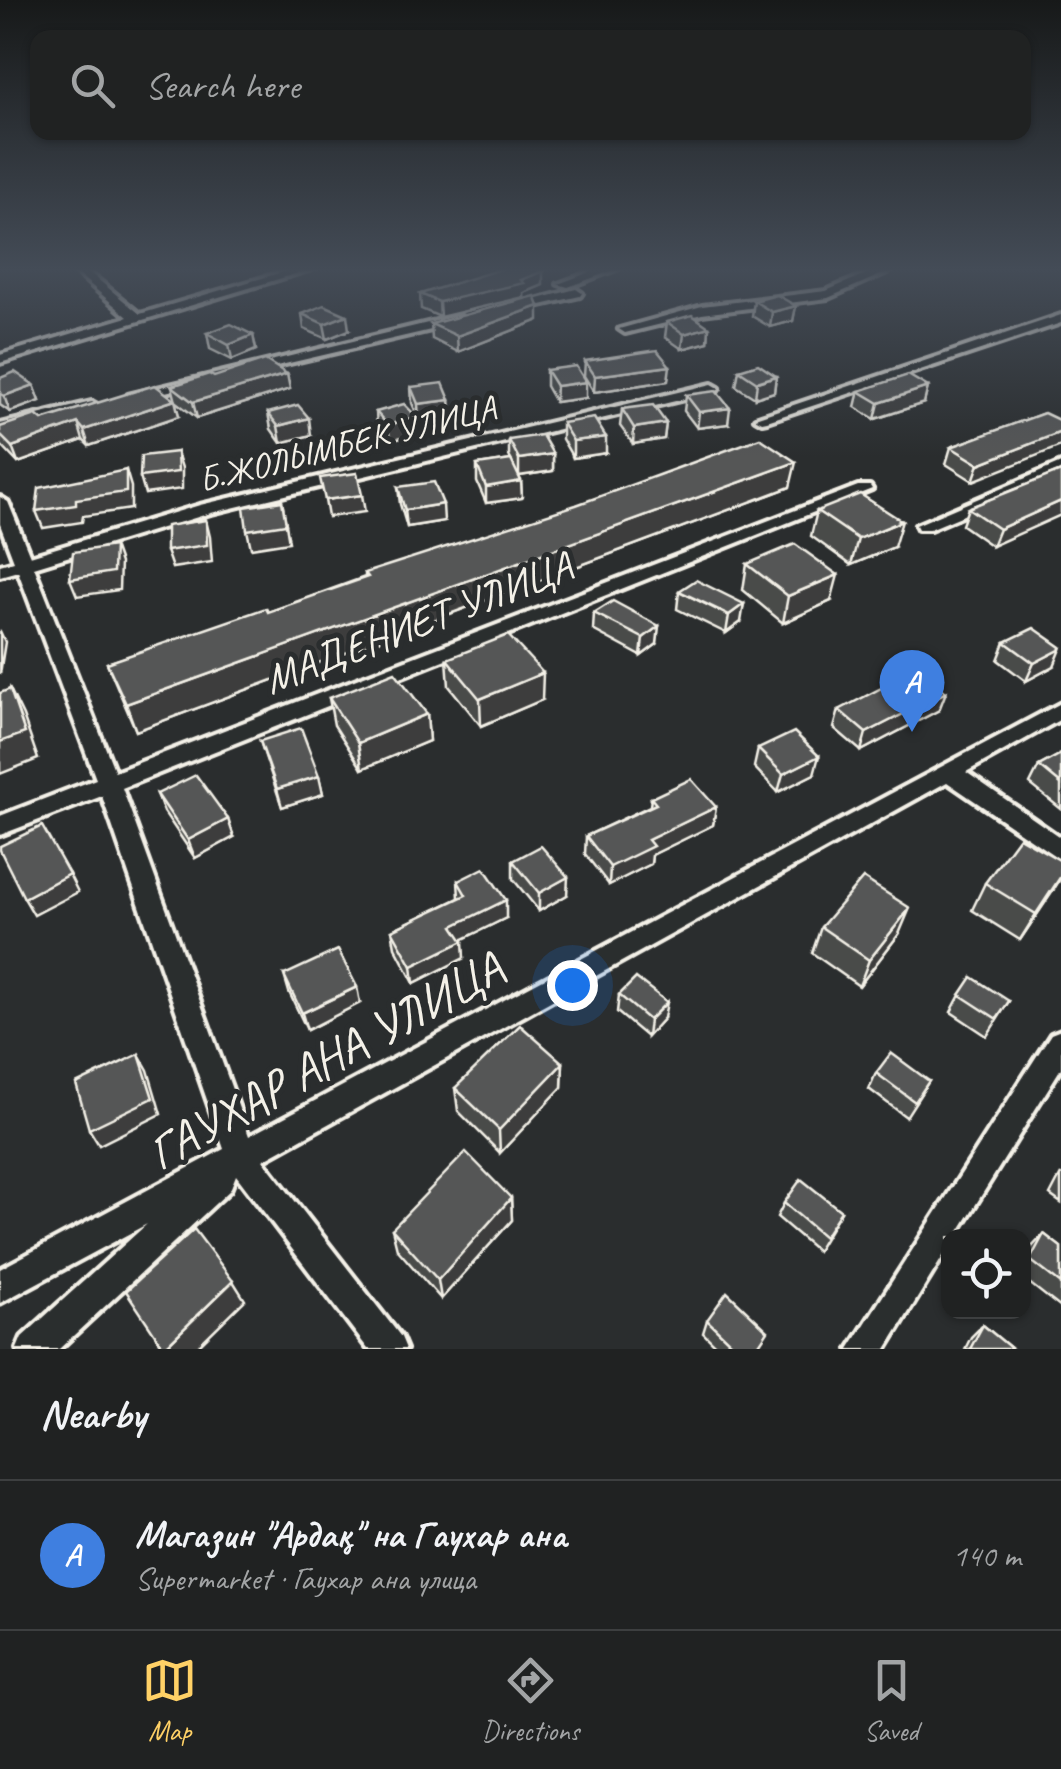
<!DOCTYPE html>
<meta charset="utf-8">
<style>
body{margin:0;font-family:Caveat,sans-serif;background:#282a2a;color:#f1f3f6}
.controls{position:absolute;right:30px;bottom:30px;display:grid;overflow:hidden;border-radius:20px;box-shadow:0 2px 8px #0004}
.controls button{width:90px;height:90px;display:grid;place-items:center;padding:0;border:0;border-bottom:2px solid #3d3f40;background:#202222;color:#f1f3f6;font:50px sans-serif}
.you{position:absolute;left:572px;top:985px;width:35px;height:35px;margin:-25px;border:8px solid #fff;border-radius:50%;background:#1a73e8;box-shadow:0 0 0 15px #1a73e833}
.badge{display:grid;place-items:center;width:65px;height:65px;border-radius:50%;background:#ffd166;color:#fff;font-size:32px;font-weight:700}
.pin{position:absolute;translate:-50% -82px;filter:drop-shadow(0 2px 5px #0008)}
.pin::after{content:'';position:absolute;top:52px;width:35px;height:30px;background:inherit;clip-path:polygon(0 0,100% 0,50% 100%)}
.list{margin:0;padding:0;list-style:none}
h2{display:flex;justify-content:space-between;align-items:center;height:130px;margin:0;padding:0 40px;font-size:42px}
h2 small{font-size:32px;font-weight:400;color:#a2a4a5}
.list li{display:grid;grid-template-columns:65px 1fr auto;gap:30px;align-items:center;box-sizing:border-box;height:150px;padding:0 40px;border-top:2px solid #3d3f40}
.list b{display:block;font-size:38px;white-space:nowrap}
.list p{margin:0;font-size:32px;white-space:nowrap;color:#a2a4a5}
.list em{font-size:32px;font-style:normal;color:#a2a4a5}
.icon{flex:none;width:55px;height:55px;fill:none;stroke:currentColor;stroke-width:2;stroke-linecap:round;stroke-linejoin:round}
.map{position:relative;flex:none;width:1061px;height:1349px;overflow:hidden}
.search{position:absolute;background:#202222;box-shadow:0 2px 8px #0004;left:30px;right:30px;top:30px;height:110px;display:flex;align-items:center;gap:25px;box-sizing:border-box;padding:0 35px;border-radius:20px;color:#a2a4a5;font-size:38px}
.sheet{height:280px;background:#202222}
nav{display:flex;justify-content:space-around;align-items:center;box-sizing:border-box;height:140px;border-top:2px solid #3d3f40;background:#202222;font-size:28px;color:#a2a4a5}
nav a{display:grid;justify-items:center;gap:5px}
nav .on{color:#ffd166}
.map>svg:first-child{display:block}
.lines{fill:none;stroke-linecap:round;stroke-linejoin:round}
.minor-casing{stroke:#f4f1e8;stroke-width:8}
.minor{fill:#2a2d2e;fill-rule:evenodd}
.wall{fill:#494b4a;stroke:#f4f1e8;stroke-width:2.5}
.shaded-wall{fill:#3c3d3c;stroke:#f4f1e8;stroke-width:2.5}
.building{fill:#555756;stroke:#f4f1e8;stroke-width:2.5}
.labels{text-anchor:middle;dominant-baseline:central;stroke-width:10;stroke-linejoin:round;paint-order:stroke}
.far-street-label{font-size:35px;fill:#f4f1e8;stroke:#2a2d2e}
.street-label{font-size:42px;fill:#f4f1e8;stroke:#2a2d2e}
.near-street-label{font-size:50px;fill:#f4f1e8;stroke:#2a2d2e}
</style>
<div class="map">
<svg width="1061" height="1349" viewBox="0 0 1061 1349">
<rect width="100%" height="100%" fill="#2a2d2e"/>
<filter id="ink" filterUnits="userSpaceOnUse"><feTurbulence type="fractalNoise" baseFrequency=".01" numOctaves="2"/><feDisplacementMap in="SourceGraphic" scale="20" xChannelSelector="R" yChannelSelector="G"/><feConvolveMatrix kernelMatrix="1 2 1 2 8 2 1 2 1" color-interpolation-filters="sRGB"/></filter>
<g filter="url(#ink)">
<g class="lines">
<g class="minor-casing">
<g id="minor">
<path d="M71,268H84L140,314L296,268H315L0,363V355L128,317Z"/>
<path d="M601,268H619L568,287L558,284Z"/>
<path d="M880,268H896L828,298L702,314L625,333L619,329L702,306L826,291Z"/>
<path d="M576,289L582,293L580,296L514,311L508,307Z"/>
<path d="M1061,315V323L767,421L762,422L755,418Z"/>
<path d="M457,316L461,317V323L135,399L128,395Z"/>
<path d="M712,384L719,388L717,391L211,513L34,567L115,772L858,486H870L872,489L122,788L249,1136L1061,703V719L966,772L1061,838V860L947,782L263,1160L401,1337L406,1349H368L236,1175L230,1190L59,1349H17L22,1337L147,1224L0,1303V1269L224,1149L102,796L0,835V816L96,779L18,571L0,576V565L14,561L0,524V497L8,502L30,556L200,505Z"/>
<path d="M92,402L99,406L97,409L0,432V424Z"/>
<path d="M1061,463V474L930,529H918L916,525Z"/>
<path d="M1061,1030V1068L956,1236H948V1248L886,1349H849L1051,1034Z"/>
</g>
</g>
<use href="#minor" class="minor"/>
</g>
<g class="wall">
<path d="M543,285L524,293V297L440,317L421,309L420,294Z"/>
<path d="M754,301L796,306L793,321L770,327L752,316Z"/>
<path d="M302,314L349,330L327,339L304,329Z"/>
<path d="M539,320L458,352L432,339L431,324Z"/>
<path d="M667,322L709,327L708,342L682,349L665,337Z"/>
<path d="M207,333L253,335L256,350L232,360L210,349Z"/>
<path d="M585,361L668,381L594,392L584,376Z"/>
<path d="M546,370L586,398L555,402L546,386Z"/>
<path d="M739,370L776,376L774,392L755,398L736,386Z"/>
<path d="M287,374L290,389L197,418L176,402L172,386L214,377Z"/>
<path d="M0,378L34,385L40,401L10,412L0,405Z"/>
<path d="M411,387L450,400L451,416L419,420L412,403Z"/>
<path d="M928,387L924,403L875,419L855,407L859,391Z"/>
<path d="M686,395L728,424L697,428L684,411Z"/>
<path d="M175,400L179,416L89,446L83,440L18,463L0,444V427Z"/>
<path d="M622,409L666,423L664,439L633,444L620,426Z"/>
<path d="M376,412L417,417L419,433L390,441L377,428Z"/>
<path d="M268,413L311,435L281,443L271,429Z"/>
<path d="M1044,413L973,481L946,464L951,447Z"/>
<path d="M562,423L606,453L573,458L562,439Z"/>
<path d="M509,440L553,454V471L519,476L521,481L522,498L486,503L477,482V465L511,460L509,456Z"/>
<path d="M1061,471L992,546L962,525L968,508Z"/>
<path d="M398,487L444,521L407,527L400,504Z"/>
<path d="M790,487L136,731L107,663L268,612L365,577V573Z"/>
<path d="M817,511L894,547L851,565L811,536Z"/>
<path d="M747,564L831,601L783,623L743,590Z"/>
<path d="M679,591L741,622L726,633L677,609Z"/>
<path d="M594,613L657,644L641,656L593,630Z"/>
<path d="M1005,642L1054,666L1026,681L998,660Z"/>
<path d="M447,659L542,700L481,726L449,686Z"/>
<path d="M329,698L427,714L429,741L362,769L334,725Z"/>
<path d="M839,710H939L861,751L834,728Z"/>
<path d="M260,741L319,776L323,794L282,807Z"/>
<path d="M758,749L814,774L778,792L754,767Z"/>
<path d="M1061,754V809L1030,784L1039,766Z"/>
<path d="M157,794L234,837L195,858L164,812Z"/>
<path d="M651,798L716,807L713,825L652,855L651,864L609,885L585,854L586,836L650,806Z"/>
<path d="M513,861L567,895L539,911L513,879Z"/>
<path d="M1061,861V878L1020,940L972,910L985,883Z"/>
<path d="M458,881L506,918L462,939L464,958L414,983L395,947L392,930L459,898Z"/>
<path d="M821,927L899,934L859,986L812,953Z"/>
<path d="M284,975L360,1003L307,1030L289,992Z"/>
<path d="M619,995L664,1018L647,1037L617,1012Z"/>
<path d="M960,995L1009,1001L987,1036L951,1012Z"/>
<path d="M563,1063L562,1087L500,1153L458,1111L455,1088Z"/>
<path d="M876,1073L929,1081L906,1117L869,1089Z"/>
<path d="M1061,1174V1203L1050,1195Z"/>
<path d="M511,1198L512,1220L441,1299L397,1249L392,1229Z"/>
<path d="M784,1203L841,1211L817,1251L777,1217Z"/>
<path d="M1044,1234L1061,1247V1308L1024,1279V1262L1031,1248Z"/>
<path d="M707,1320L757,1349H719L703,1333Z"/>
<path d="M983,1325L1012,1349H965L971,1337Z"/>
</g>
<g class="shaded-wall">
<path d="M543,271V285L524,293V297L440,317L439,302L521,280Z"/>
<path d="M539,306V320L458,352L457,336Z"/>
<path d="M796,306L793,321L770,327L772,312Z"/>
<path d="M347,315L349,330L327,339L324,324Z"/>
<path d="M709,327L708,342L682,349L684,334Z"/>
<path d="M253,335L256,350L232,360L229,345Z"/>
<path d="M670,366L668,381L594,392L595,376Z"/>
<path d="M287,374L290,389L197,418L193,402Z"/>
<path d="M776,376L774,392L755,398L757,382Z"/>
<path d="M586,382V398L555,402L556,386Z"/>
<path d="M34,385L40,401L10,412L4,396Z"/>
<path d="M928,387L924,403L875,419L879,403Z"/>
<path d="M175,400L179,416L89,446L84,430Z"/>
<path d="M450,400L451,416L419,420L418,404Z"/>
<path d="M730,408L728,424L697,428L699,412Z"/>
<path d="M417,417L419,433L390,441L388,425Z"/>
<path d="M309,418L311,435L281,443L278,426Z"/>
<path d="M78,423L83,440L18,463L12,447Z"/>
<path d="M666,423L664,439L633,444L634,428Z"/>
<path d="M1061,432V446L973,481L979,464Z"/>
<path d="M606,437V453L573,458V441Z"/>
<path d="M177,452L182,468V489L145,494L140,477Z"/>
<path d="M553,454V471L519,476V459Z"/>
<path d="M796,462L790,487L136,731L126,704Z"/>
<path d="M126,470L131,487V509L83,516L82,522L43,528L36,511L76,499Z"/>
<path d="M521,481L522,498L486,503V487Z"/>
<path d="M362,495L365,512L328,517L325,500Z"/>
<path d="M282,501L289,542L251,548L247,530Z"/>
<path d="M1061,501V515L992,546L999,529Z"/>
<path d="M443,504L444,521L407,527L405,510Z"/>
<path d="M206,520L210,537L212,562L172,568L166,551Z"/>
<path d="M902,521L894,547L851,565L858,539Z"/>
<path d="M114,546L120,563L119,590L77,596L70,579Z"/>
<path d="M838,575L831,601L783,623L788,596Z"/>
<path d="M744,604L741,622L726,633L729,615Z"/>
<path d="M659,626L657,644L641,656L643,638Z"/>
<path d="M0,631L5,642L0,674Z"/>
<path d="M1061,649L1054,666L1026,681L1034,663Z"/>
<path d="M543,673L542,700L481,726L480,699Z"/>
<path d="M10,689L23,716L38,759L0,774V742Z"/>
<path d="M946,692L939,710L861,751L866,733Z"/>
<path d="M427,714L429,741L362,769L358,743Z"/>
<path d="M819,756L814,774L778,792L783,774Z"/>
<path d="M319,776L323,794L282,807L277,789Z"/>
<path d="M716,807L713,825L652,855L651,864L609,885L610,867L648,840Z"/>
<path d="M228,819L234,837L195,858L188,840Z"/>
<path d="M69,874L78,892L34,915L24,898Z"/>
<path d="M1061,876L1053,891L1020,940L1036,914Z"/>
<path d="M568,877L567,895L539,911V893Z"/>
<path d="M506,900V918L455,943L453,926Z"/>
<path d="M910,908L899,934L859,986L869,960Z"/>
<path d="M463,941L464,958L414,983L412,966Z"/>
<path d="M357,987L360,1003L307,1030L302,1013Z"/>
<path d="M667,1002L664,1018L647,1037L649,1020Z"/>
<path d="M139,1054L148,1070L161,1114L99,1145L89,1129Z"/>
<path d="M563,1063L562,1087L500,1153L499,1130Z"/>
<path d="M511,1198L512,1220L441,1299L438,1280Z"/>
<path d="M233,1281L245,1300L195,1349H165L164,1348Z"/>
</g>
<g class="building">
<path d="M504,268H537L543,271L521,280L524,283L439,302L420,294Z"/>
<path d="M777,295L796,306L772,312L754,301Z"/>
<path d="M535,296L539,306L457,336L431,324Z"/>
<path d="M324,305L347,315L324,324L302,314Z"/>
<path d="M692,315L709,327L684,334L667,322Z"/>
<path d="M231,324L253,335L229,345L207,333Z"/>
<path d="M657,350L670,366L595,376L585,361Z"/>
<path d="M265,360L287,374L193,402L172,386L209,374L214,377Z"/>
<path d="M758,364L776,376L757,382L739,370Z"/>
<path d="M576,366L586,382L556,386L546,370Z"/>
<path d="M15,372L34,385L4,396L0,393V378Z"/>
<path d="M908,375L928,387L879,403L859,391Z"/>
<path d="M443,383L450,400L418,404L411,387Z"/>
<path d="M155,385L175,400L84,430L78,423L12,447L0,435V427L36,415L42,420Z"/>
<path d="M716,391L730,408L699,412L686,395Z"/>
<path d="M404,404L417,417L388,425L376,412Z"/>
<path d="M298,405L309,418L278,426L268,413Z"/>
<path d="M653,405L666,423L634,428L622,409Z"/>
<path d="M1044,413L1061,421V432L979,464L951,447Z"/>
<path d="M594,418L606,437L573,441L562,423Z"/>
<path d="M542,435L553,454L519,459L509,440Z"/>
<path d="M760,438L796,462L126,704L107,663L266,608L268,612L368,577L365,573L576,505Z"/>
<path d="M177,452L178,472L140,477L141,456Z"/>
<path d="M511,460L521,481L486,487L477,465Z"/>
<path d="M126,470V492L76,499V505L36,511L39,488Z"/>
<path d="M1061,471V501L999,529L968,508Z"/>
<path d="M357,473L362,495L325,500L320,478Z"/>
<path d="M434,482L443,504L405,510L398,487Z"/>
<path d="M860,494L902,521L858,539L817,511Z"/>
<path d="M282,501L286,524L247,530L244,507Z"/>
<path d="M206,520L207,545L166,551V526Z"/>
<path d="M795,544L838,575L788,596L747,564Z"/>
<path d="M114,546L113,572L70,579L73,552Z"/>
<path d="M696,580L744,604L729,615L679,591Z"/>
<path d="M613,601L659,626L643,638L594,613Z"/>
<path d="M1034,628L1061,647V649L1034,663L1005,642Z"/>
<path d="M508,635L543,673L480,699L447,659Z"/>
<path d="M918,669L946,692L866,733L839,710Z"/>
<path d="M395,672L427,714L358,743L329,698Z"/>
<path d="M10,689L25,733L0,742V693Z"/>
<path d="M301,728L319,776L277,789L260,741Z"/>
<path d="M794,732L819,756L783,774L758,749Z"/>
<path d="M1061,754V784L1039,766Z"/>
<path d="M196,775L228,819L188,840L157,794Z"/>
<path d="M691,779L716,807L648,840L653,846L610,867L586,836L656,804L651,798Z"/>
<path d="M42,826L69,874L24,898L0,850V846Z"/>
<path d="M1019,837L1061,861V876L1036,914L985,883Z"/>
<path d="M541,846L568,877L539,893L513,861Z"/>
<path d="M484,868L506,900L453,926L463,941L412,966L392,930L466,895L458,881Z"/>
<path d="M863,878L910,908L869,960L821,927Z"/>
<path d="M338,950L357,987L302,1013L284,975Z"/>
<path d="M972,977L1009,1001L997,1019L960,995Z"/>
<path d="M636,978L667,1002L649,1020L619,995Z"/>
<path d="M520,1025L563,1063L499,1130L455,1088Z"/>
<path d="M891,1053L929,1081L915,1102L876,1073Z"/>
<path d="M139,1054L153,1098L89,1129L76,1084Z"/>
<path d="M466,1152L511,1198L438,1280L392,1229Z"/>
<path d="M801,1179L841,1211L824,1237L784,1203Z"/>
<path d="M194,1229L233,1281L164,1348L126,1291Z"/>
<path d="M1044,1234L1061,1247V1284L1030,1260Z"/>
<path d="M727,1292L768,1331L756,1349H737L707,1320Z"/>
<path d="M983,1325L1012,1349H970Z"/>
</g>
</g>
<linearGradient id="sky" x2="0" y2="1"><stop stop-color="#171919"/><stop offset="0.59" stop-color="#444c57"/><stop offset="1" stop-color="#444c57" stop-opacity="0"/></linearGradient>
<rect width="1061" height="457" fill="url(#sky)"/>
<g class="labels">
<g class="far-street-label">
<text transform="translate(347 444) rotate(-14)">Б.ЖОЛЫМБЕК УЛИЦА</text>
</g>
<g class="street-label">
<text transform="translate(418 623) rotate(-21)">МАДЕНИЕТ УЛИЦА</text>
</g>
<g class="near-street-label">
<text transform="translate(325 1060) rotate(-29)">ГАУХАР АНА УЛИЦА</text>
</g>
</g>
</svg>
<div class="controls">
<button><svg class="icon" aria-label="locate" viewBox="0 0 24 24"><circle cx="12" cy="12" r="6"/><path d="M12 2v4M12 18v4M2 12h4M18 12h4"/></svg></button>
</div>
<div class="you"></div>
<div class="pin badge" style="left:912px;top:732px;background:#3f7fe0">A</div>
<div class="search"><svg class="icon" aria-label="search" viewBox="0 0 24 24"><circle cx="10" cy="10" r="6"/><path d="M15 15l6 6"/></svg>Search here</div>
</div>
<section class="sheet">
<h2>Nearby<small></small></h2>
<ul class="list">
<li><span class="badge" style="background:#3f7fe0">A</span><div><b>Магазин &quot;Ардақ&quot; на Гаухар ана</b><p>Supermarket · Гаухар ана улица</p></div><em>140 m</em></li>
</ul>
</section>
<nav>
<a class="on"><svg class="icon" aria-label="map" viewBox="0 0 24 24"><path d="M3 6l6-2 6 2 6-2v14l-6 2-6-2-6 2zM9 4v14M15 6v14"/></svg>Map</a>
<a><svg class="icon" aria-label="directions" viewBox="0 0 24 24"><path d="M12 3l9 9-9 9-9-9zM9 14v-3h6M13 9l2 2-2 2"/></svg>Directions</a>
<a><svg class="icon" aria-label="saved" viewBox="0 0 24 24"><path d="M7 4h10v16l-5-4-5 4z"/></svg>Saved</a>
</nav>
